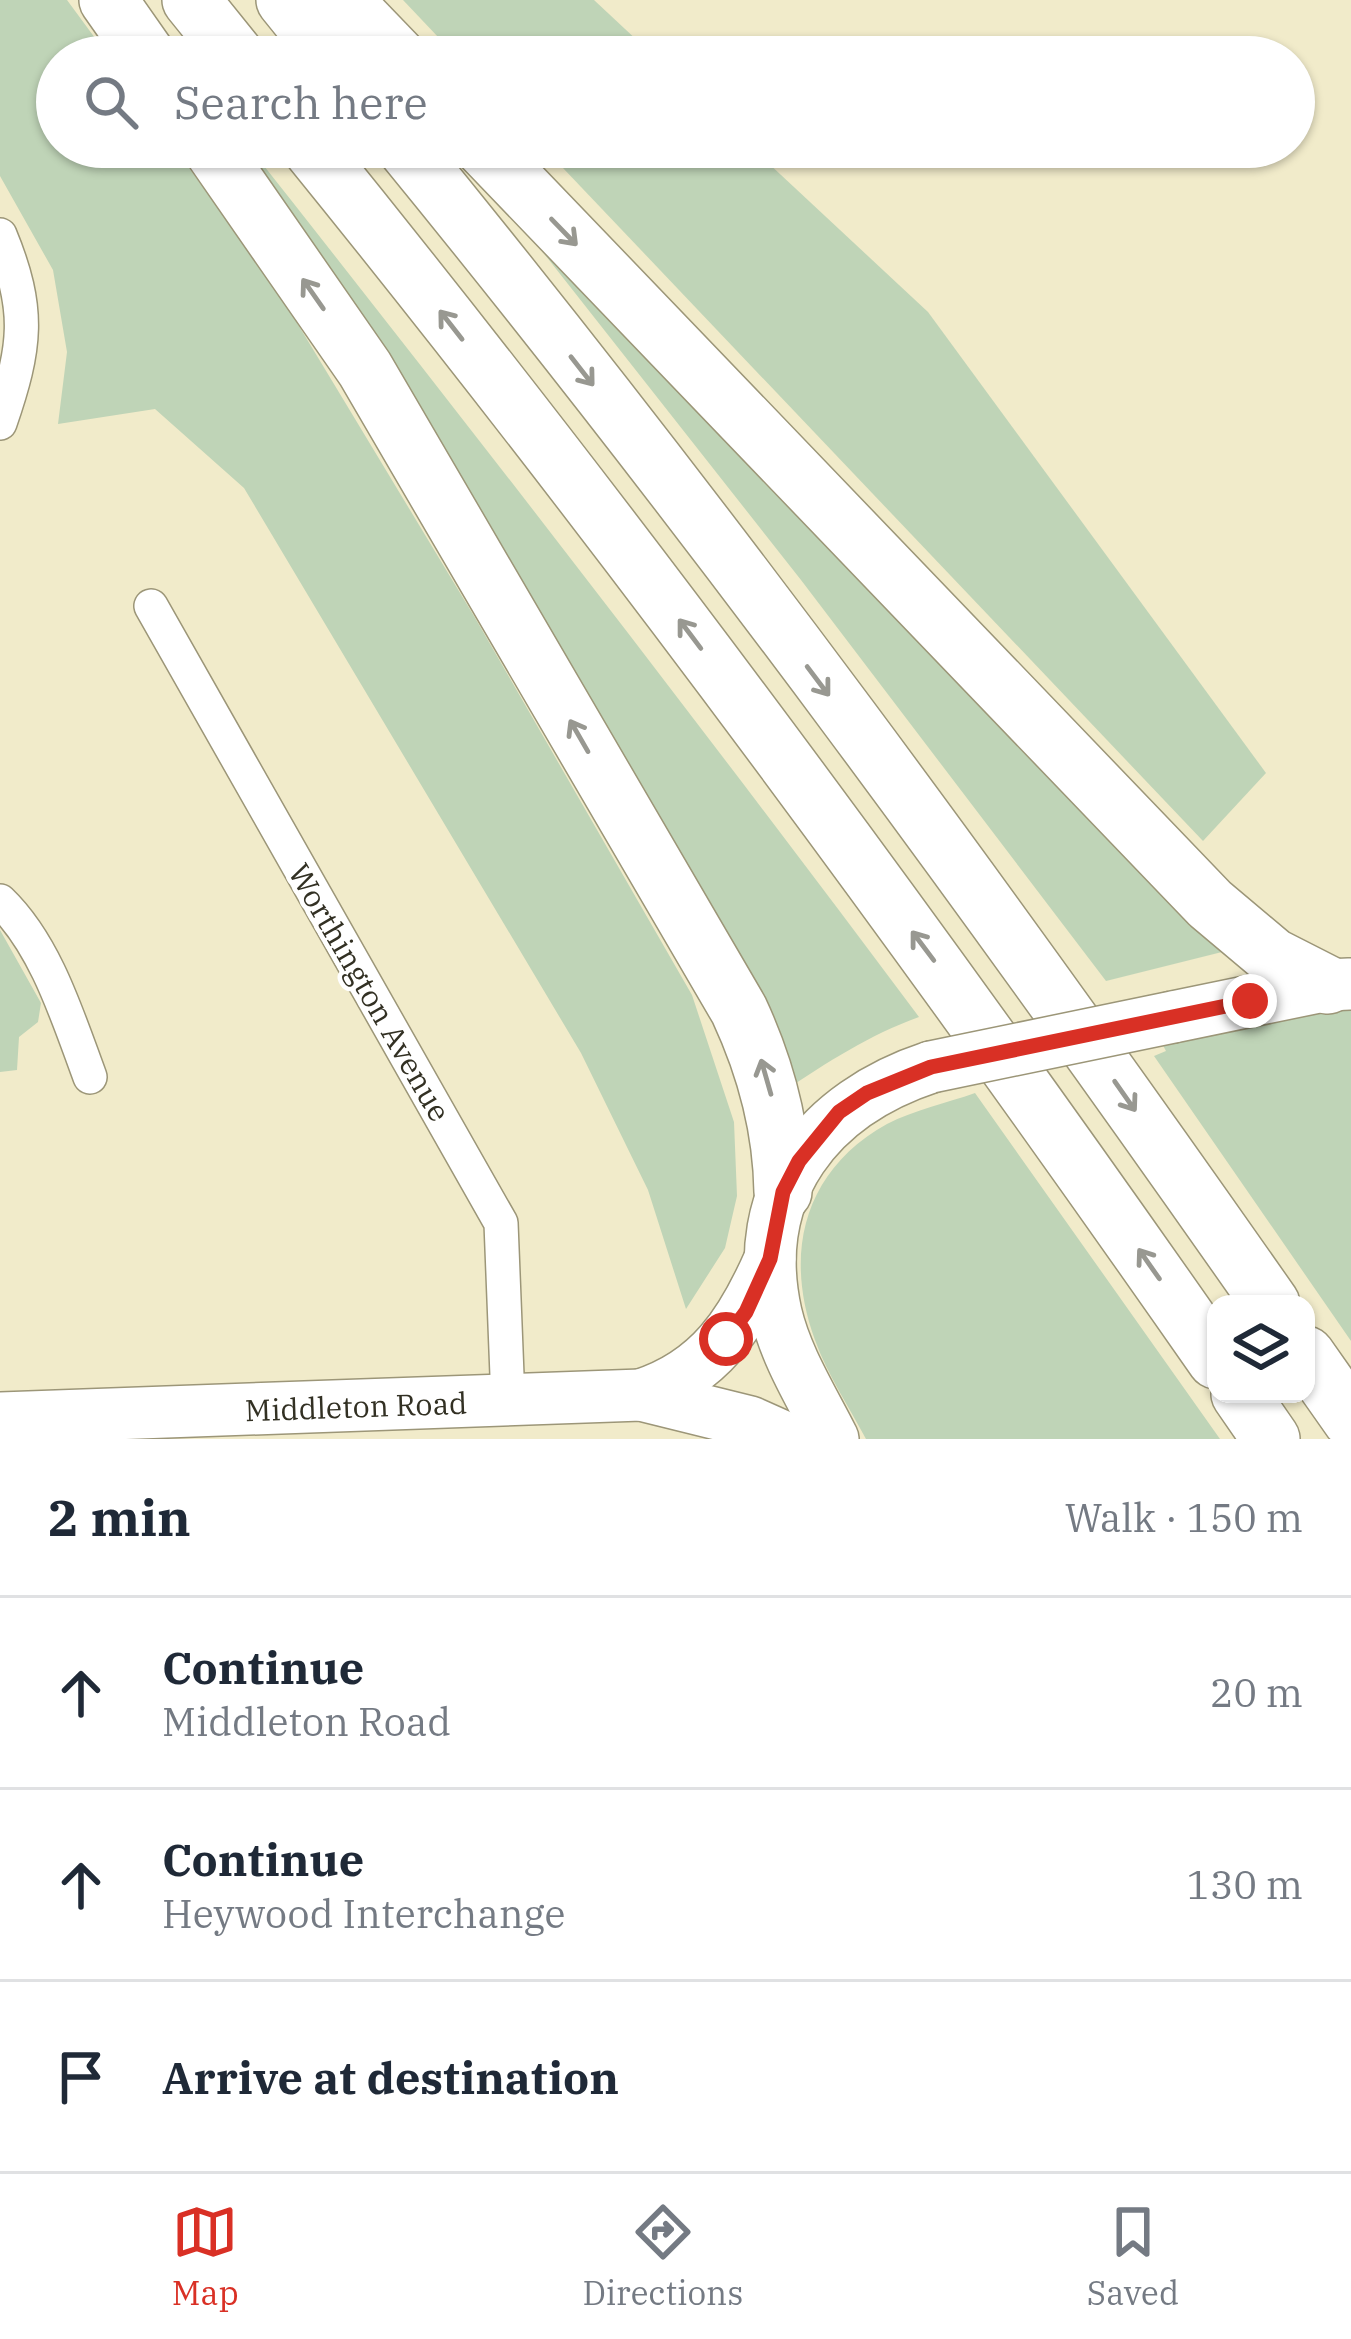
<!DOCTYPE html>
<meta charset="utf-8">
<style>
body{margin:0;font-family:"IBM Plex Serif",serif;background:#f6f6f7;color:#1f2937}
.controls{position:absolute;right:36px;bottom:36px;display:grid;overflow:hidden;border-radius:24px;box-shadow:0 3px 9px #0004}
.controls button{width:108px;height:108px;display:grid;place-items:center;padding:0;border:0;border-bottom:3px solid #e0e1e3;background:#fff;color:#1f2937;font:60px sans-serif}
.stop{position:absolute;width:36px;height:36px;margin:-27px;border:9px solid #d93025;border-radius:50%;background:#fff}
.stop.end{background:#d93025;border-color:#fff;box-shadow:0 3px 12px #0008}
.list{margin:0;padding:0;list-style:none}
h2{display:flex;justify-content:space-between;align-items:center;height:156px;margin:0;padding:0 48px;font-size:51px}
h2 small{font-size:39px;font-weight:400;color:#747a83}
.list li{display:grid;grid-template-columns:78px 1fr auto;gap:36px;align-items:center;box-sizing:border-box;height:192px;padding:0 48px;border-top:3px solid #e0e1e3}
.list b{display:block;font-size:45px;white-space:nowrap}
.list p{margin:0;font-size:39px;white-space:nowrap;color:#747a83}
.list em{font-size:39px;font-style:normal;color:#747a83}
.icon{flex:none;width:66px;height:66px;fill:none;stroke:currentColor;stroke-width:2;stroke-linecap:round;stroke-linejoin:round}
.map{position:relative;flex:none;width:1351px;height:1439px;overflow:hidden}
.search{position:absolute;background:#fff;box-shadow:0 3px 9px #0004;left:36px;right:36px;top:36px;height:132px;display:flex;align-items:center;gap:30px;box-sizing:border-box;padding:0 42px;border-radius:66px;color:#747a83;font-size:45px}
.sheet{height:732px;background:#fff}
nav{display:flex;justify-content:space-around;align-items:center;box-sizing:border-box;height:168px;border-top:3px solid #e0e1e3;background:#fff;font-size:33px;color:#747a83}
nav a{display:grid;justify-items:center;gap:6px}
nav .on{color:#d93025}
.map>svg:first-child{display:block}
.green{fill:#bfd4b7}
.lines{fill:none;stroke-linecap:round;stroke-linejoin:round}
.street-casing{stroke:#9c9678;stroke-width:36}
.primary-casing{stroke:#9c9678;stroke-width:54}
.highway-casing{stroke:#9c9678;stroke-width:60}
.street{stroke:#fff;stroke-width:33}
.primary{stroke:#fff;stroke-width:51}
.highway{stroke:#fff;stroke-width:57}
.primary-bridge-casing{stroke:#9c9678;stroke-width:54;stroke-linecap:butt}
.primary-bridge{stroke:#fff;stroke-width:51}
.oneway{stroke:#989891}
.route{stroke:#d93025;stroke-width:15}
.labels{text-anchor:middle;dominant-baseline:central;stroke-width:9;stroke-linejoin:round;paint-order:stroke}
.street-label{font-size:30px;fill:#323023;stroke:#fff}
</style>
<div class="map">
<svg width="1351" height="1439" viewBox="0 0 1351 1439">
<rect width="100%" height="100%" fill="#f1ebca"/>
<g class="green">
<path d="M0,0H67L109,57H57V147H174L276,288L474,616L692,995L734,1122L737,1196L725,1248L686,1309L648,1190L581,1053L244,488L155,409L58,424L67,352L53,270L0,176Z"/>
<path d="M403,0H594L655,57H457Z"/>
<path d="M243,147H249C476,434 700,724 919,1017C869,1035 828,1062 784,1091Z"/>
<path d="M543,147H751L928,312L1266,773L1203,841Z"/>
<path d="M464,152L1242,947L1106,981L801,580Z"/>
<path d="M0,930L41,1003L38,1022L19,1037L17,1070L0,1072Z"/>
<path d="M1351,997V1341L1154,1056L1166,1051L1159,1038Z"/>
<path d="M975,1093L1220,1439H866C849,1407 827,1374 815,1340C783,1253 804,1170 887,1124C914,1110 947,1103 975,1093Z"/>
</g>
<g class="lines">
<g class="street-casing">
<g id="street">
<path d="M0,235C31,310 26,347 0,423"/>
<path d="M151,606L501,1223L508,1401"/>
<path d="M0,901C46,945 68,1018 90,1077"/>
</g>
</g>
<g class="primary-casing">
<g id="primary">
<path d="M1173,1017L1328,985L1349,984"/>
<path d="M641,1395C710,1373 742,1323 770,1259"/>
<path d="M0,1418L641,1395L750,1422L788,1439"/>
<path d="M833,1439C813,1399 786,1357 776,1313C749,1191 819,1104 931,1067"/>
</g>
</g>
<g class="highway-casing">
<g id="highway">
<path d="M108,0L148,57"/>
<path d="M191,0L237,57"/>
<path d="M285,0L331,57"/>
<path d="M343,0L398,57"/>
<path d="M211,147L365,369L739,1010C766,1068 782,1127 783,1192"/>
<path d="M310,147C628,539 927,946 1216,1360"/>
<path d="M405,147C710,520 995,910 1271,1304"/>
<path d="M483,147L1210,904L1273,957L1328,985"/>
<path d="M1306,1355L1351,1419"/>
<path d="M1240,1394L1271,1439"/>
</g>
</g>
<use href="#street" class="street"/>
<use href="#primary" class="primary"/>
<use href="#highway" class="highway"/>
<g class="primary-bridge-casing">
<path id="primary-bridge" d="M931,1067L1173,1017"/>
</g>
<use href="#primary-bridge" class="primary-bridge"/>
</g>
<defs><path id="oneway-shaft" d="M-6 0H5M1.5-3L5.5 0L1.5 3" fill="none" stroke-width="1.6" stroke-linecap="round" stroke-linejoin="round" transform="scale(3)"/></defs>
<g class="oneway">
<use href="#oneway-shaft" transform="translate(564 232) rotate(46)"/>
<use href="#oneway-shaft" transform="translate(313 294) rotate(-125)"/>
<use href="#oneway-shaft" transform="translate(451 325) rotate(-128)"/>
<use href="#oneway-shaft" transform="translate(582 371) rotate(52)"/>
<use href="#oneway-shaft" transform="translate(690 634) rotate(-127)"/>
<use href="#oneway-shaft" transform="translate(818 681) rotate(53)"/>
<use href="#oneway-shaft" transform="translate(579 736) rotate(-120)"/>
<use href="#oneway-shaft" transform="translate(923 946) rotate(-127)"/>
<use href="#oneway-shaft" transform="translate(766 1077) rotate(-106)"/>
<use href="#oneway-shaft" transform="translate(1125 1096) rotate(55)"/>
<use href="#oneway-shaft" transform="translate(1149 1264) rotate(-125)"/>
</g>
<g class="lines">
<path class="route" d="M726,1339L746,1312L770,1259L783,1192L799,1161L839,1112L867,1093L931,1067L1250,1001"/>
</g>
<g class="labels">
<g class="street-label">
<text transform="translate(370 992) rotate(60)">Worthington Avenue</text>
<text transform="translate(356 1406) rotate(-2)">Middleton Road</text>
</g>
</g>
</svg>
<div class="controls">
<button><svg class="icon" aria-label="layers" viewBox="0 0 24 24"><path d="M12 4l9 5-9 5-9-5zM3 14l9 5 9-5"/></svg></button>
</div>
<div class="stop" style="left:726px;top:1339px"></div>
<div class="stop end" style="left:1250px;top:1001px"></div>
<div class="search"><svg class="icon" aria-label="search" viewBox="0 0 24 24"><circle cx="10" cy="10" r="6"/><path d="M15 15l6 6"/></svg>Search here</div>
</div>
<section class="sheet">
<h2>2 min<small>Walk · 150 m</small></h2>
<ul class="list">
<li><svg class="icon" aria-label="ahead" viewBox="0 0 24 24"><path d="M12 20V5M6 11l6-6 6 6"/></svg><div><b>Continue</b><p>Middleton Road</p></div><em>20 m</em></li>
<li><svg class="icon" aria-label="ahead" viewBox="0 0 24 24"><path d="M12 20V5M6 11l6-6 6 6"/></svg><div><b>Continue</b><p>Heywood Interchange</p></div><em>130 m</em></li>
<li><svg class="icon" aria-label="arrive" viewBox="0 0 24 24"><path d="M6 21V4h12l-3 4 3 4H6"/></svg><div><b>Arrive at destination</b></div></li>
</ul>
</section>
<nav>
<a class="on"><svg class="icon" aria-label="map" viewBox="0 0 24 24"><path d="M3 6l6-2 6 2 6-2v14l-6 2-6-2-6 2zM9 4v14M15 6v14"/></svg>Map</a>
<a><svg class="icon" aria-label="directions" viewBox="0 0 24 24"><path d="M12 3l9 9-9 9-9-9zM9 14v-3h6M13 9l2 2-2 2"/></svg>Directions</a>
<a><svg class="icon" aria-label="saved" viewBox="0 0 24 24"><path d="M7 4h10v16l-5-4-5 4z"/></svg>Saved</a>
</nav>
